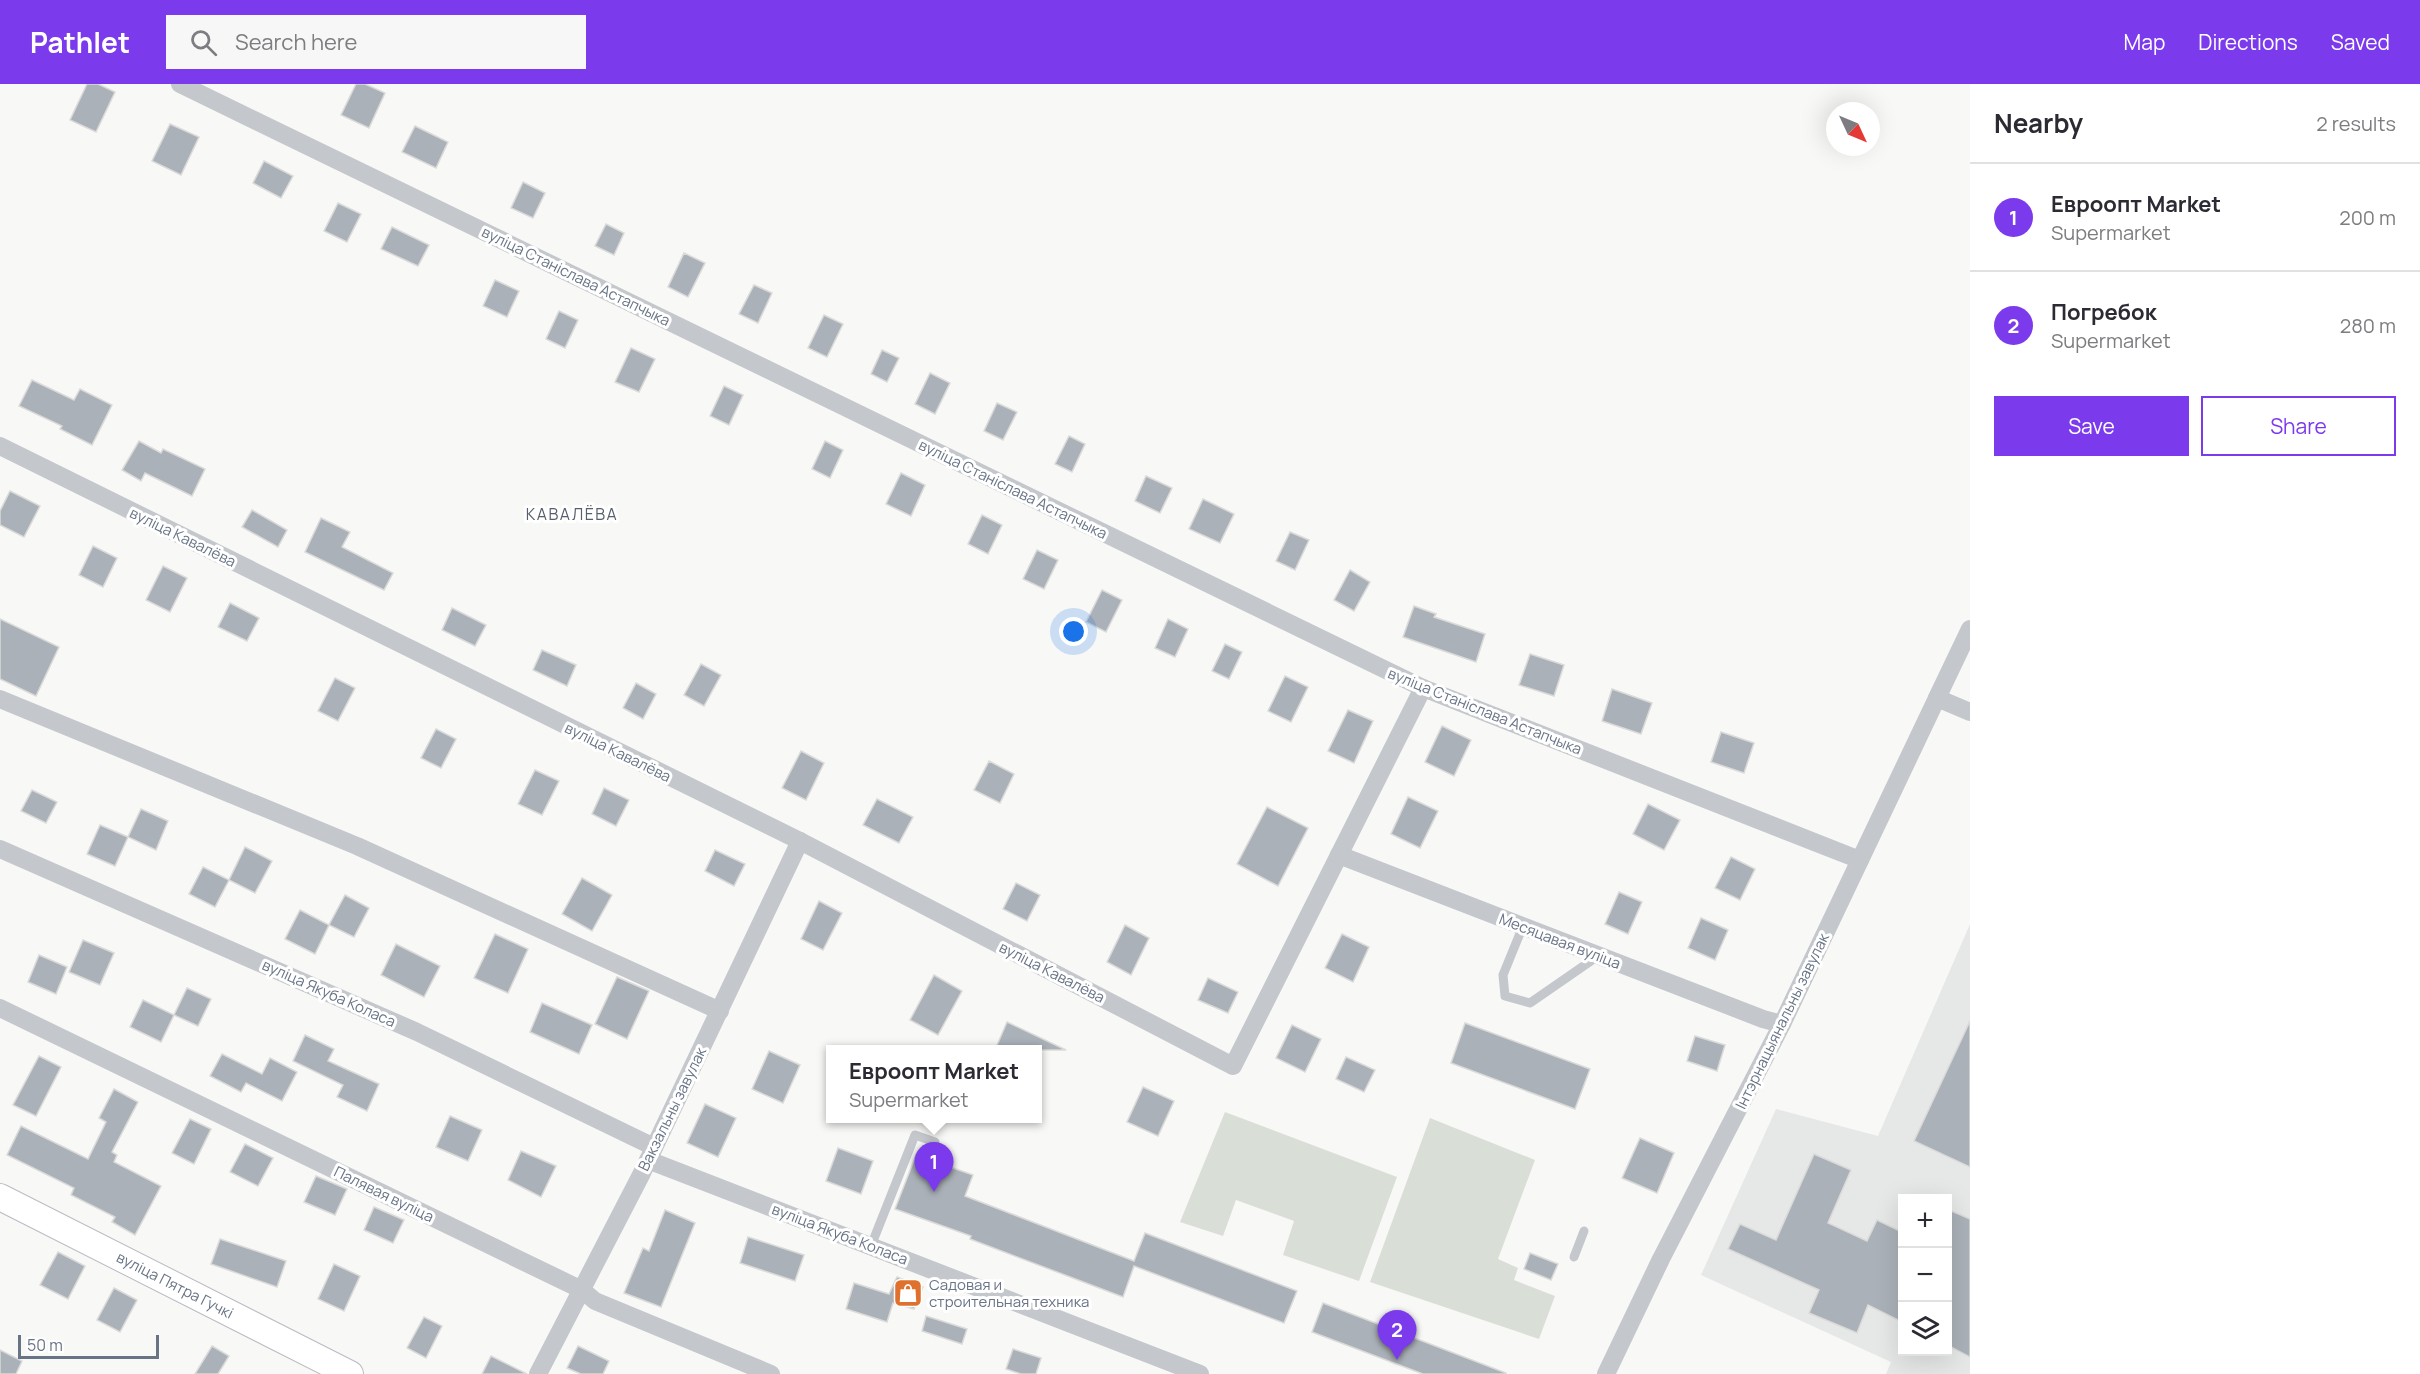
<!DOCTYPE html>
<meta charset="utf-8">
<style>
body{margin:0;font-family:Manrope,sans-serif;background:#f7f7f7;color:#2b2b33}
.controls{position:absolute;right:18px;bottom:18px;display:grid;overflow:hidden;border-radius:0px;box-shadow:0 6px 24px #0002}
.controls button{width:54px;height:54px;display:grid;place-items:center;padding:0;border:0;border-bottom:2px solid #e1e1e2;background:#fff;color:#2b2b33;font:30px sans-serif}
.compass{position:absolute;left:1826px;top:18px;width:54px;height:54px;border-radius:50%;background:#fff;box-shadow:0 6px 24px #0002;rotate:134deg}
.scale{position:absolute;left:18px;bottom:15px;width:141px;box-sizing:border-box;padding-left:6px;border:3px solid #687486;border-top:0;font-size:16px;line-height:21px;white-space:nowrap;color:#687486;-webkit-text-stroke:4px #fff;paint-order:stroke}
.you{position:absolute;left:1074px;top:548px;width:21px;height:21px;margin:-15px;border:4px solid #fff;border-radius:50%;background:#1a73e8;box-shadow:0 0 0 9px #1a73e833}
.badge{display:grid;place-items:center;width:39px;height:39px;border-radius:50%;background:#7c3aed;color:#fff;font-size:20px;font-weight:700}
.pin{position:absolute;translate:-50% -50px;filter:drop-shadow(0 2px 3px #0008)}
.pin::after{content:'';position:absolute;top:32px;width:21px;height:18px;background:inherit;clip-path:polygon(0 0,100% 0,50% 100%)}
.popup{position:absolute;left:826px;top:961px;width:216px;height:78px;box-sizing:border-box;display:grid;place-content:center;border-radius:0px;background:#fff;filter:drop-shadow(0 2px 4px #0005);font-size:20px;white-space:nowrap;color:#7c7c81}
.popup b{font-size:22px;color:#2b2b33}
.popup::after{content:'';position:absolute;left:50%;top:100%;margin-left:-12px;border:12px solid transparent;border-top-color:#fff}
.list{margin:0;padding:0;list-style:none}
h2{display:flex;justify-content:space-between;align-items:center;height:78px;margin:0;padding:0 24px;font-size:26px}
h2 small{font-size:20px;font-weight:400;color:#7c7c81}
.list li{display:grid;grid-template-columns:39px 1fr auto;gap:18px;align-items:center;box-sizing:border-box;height:108px;padding:0 24px;border-top:2px solid #e1e1e2}
.list b{display:block;font-size:22px;white-space:nowrap}
.list p{margin:0;font-size:20px;white-space:nowrap;color:#7c7c81}
.list em{font-size:20px;font-style:normal;color:#7c7c81}
.actions{display:flex;gap:12px;padding:18px 24px}
.actions a{flex:1;padding:14px 0;border:2px solid #7c3aed;border-radius:0px;text-align:center;font-size:21px;color:#7c3aed}
.actions .main{background:#7c3aed;color:#fff}
.icon{flex:none;width:33px;height:33px;fill:none;stroke:currentColor;stroke-width:2;stroke-linecap:round;stroke-linejoin:round}
.map{position:relative;flex:none;width:1970px;height:1290px;overflow:hidden}
header{display:flex;align-items:center;gap:36px;box-sizing:border-box;height:84px;padding:0 30px;background:#7c3aed;color:#fff}
header strong{font-size:28px}
nav{display:flex;gap:33px;margin-inline-start:auto;font-size:21px}
.search{width:420px;height:54px;background:#f7f7f7;display:flex;align-items:center;gap:15px;box-sizing:border-box;padding:0 21px;border-radius:0px;color:#7c7c81;font-size:22px}
main{display:flex}
aside{flex:1;background:#fff}
.map>svg:first-child{display:block}
.built{fill:#e6e7e7;fill-rule:evenodd}
.green{fill:#d9dfd7}
.building{fill:#abb1b8;stroke:#dadad8;stroke-width:1.5}
.lines{fill:none;stroke-linecap:round;stroke-linejoin:round}
.secondary-casing{stroke:#b8bcc2;stroke-width:28}
.lane{stroke:#c4c7cb;stroke-width:9}
.street{stroke:#c4c7cb;stroke-width:18}
.secondary{stroke:#fff;stroke-width:26}
.labels{text-anchor:middle;dominant-baseline:central;stroke-width:6;stroke-linejoin:round;paint-order:stroke}
.street-label{font-size:15px;fill:#687486;stroke:#fff}
.poi-label{font-size:15px;fill:#687486;stroke:#fff;text-anchor:start}
.neighbourhood-label{font-size:16px;letter-spacing:1.5px;fill:#565f6b;stroke:#fff}
</style>
<header>
<strong>Pathlet</strong>
<div class="search"><svg class="icon" aria-label="search" viewBox="0 0 24 24"><circle cx="10" cy="10" r="6"/><path d="M15 15l6 6"/></svg>Search here</div>
<nav><a>Map</a><a>Directions</a><a>Saved</a></nav>
</header>
<main>
<div class="map">
<svg width="1970" height="1290" viewBox="0 0 1970 1290">
<rect width="100%" height="100%" fill="#f8f8f6"/>
<path class="built" d="M1970,840V1290H1886L1891,1278L1701,1191L1776,1025L1878,1052ZM1902,1114H1948V1268H1902Z"/>
<g class="green">
<path d="M1225,1028L1397,1093L1359,1197L1283,1171L1294,1137L1236,1116L1223,1152L1180,1138Z"/>
<path d="M1430,1034L1535,1076L1498,1175L1518,1184L1514,1196L1555,1212L1539,1255L1370,1198Z"/>
</g>
<g class="building">
<path d="M87,0H98L115,8L96,48L70,36Z"/>
<path d="M356,0H365L385,9L369,44L341,31Z"/>
<path d="M170,40L199,53L181,91L152,77Z"/>
<path d="M415,42L448,58L436,84L402,68Z"/>
<path d="M264,77L293,92L281,114L253,99Z"/>
<path d="M523,98L545,109L533,134L511,124Z"/>
<path d="M338,119L361,130L347,158L324,147Z"/>
<path d="M606,140L624,149L614,171L595,162Z"/>
<path d="M392,143L429,161L418,182L381,165Z"/>
<path d="M684,169L705,179L688,213L668,203Z"/>
<path d="M495,196L519,207L507,233L483,222Z"/>
<path d="M754,201L772,209L758,239L739,230Z"/>
<path d="M559,227L578,236L565,264L546,255Z"/>
<path d="M824,231L843,240L827,273L808,264Z"/>
<path d="M631,264L655,275L639,308L615,298Z"/>
<path d="M882,266L899,274L887,298L871,290Z"/>
<path d="M930,289L950,299L935,330L915,320Z"/>
<path d="M32,296L74,316L80,305L112,321L92,361L60,345L62,342L19,322Z"/>
<path d="M724,302L743,311L729,341L710,332Z"/>
<path d="M997,319L1017,328L1003,356L984,347Z"/>
<path d="M1069,352L1085,360L1072,388L1055,380Z"/>
<path d="M139,357L161,369L163,365L205,385L192,412L145,389L141,397L122,386Z"/>
<path d="M825,357L843,366L830,394L812,385Z"/>
<path d="M901,389L925,401L911,432L886,420Z"/>
<path d="M1146,392L1172,404L1160,429L1135,417Z"/>
<path d="M10,407L40,422L24,453L0,441V427Z"/>
<path d="M1203,415L1234,430L1220,459L1189,445Z"/>
<path d="M252,426L287,446L278,463L242,443Z"/>
<path d="M982,431L1002,441L988,470L968,460Z"/>
<path d="M321,434L350,448L342,463L393,489L384,506L305,468Z"/>
<path d="M1290,448L1309,456L1295,486L1276,477Z"/>
<path d="M93,462L117,474L103,503L79,491Z"/>
<path d="M1037,466L1058,476L1044,505L1023,495Z"/>
<path d="M163,482L187,494L170,528L146,516Z"/>
<path d="M1350,486L1370,498L1354,527L1334,516Z"/>
<path d="M1102,506L1122,516L1106,548L1086,538Z"/>
<path d="M230,519L259,534L247,557L218,543Z"/>
<path d="M1414,522L1436,530L1434,533L1485,550L1476,578L1403,553Z"/>
<path d="M452,524L486,541L475,562L442,546Z"/>
<path d="M0,535L59,563L36,612L0,595Z"/>
<path d="M1168,535L1188,545L1175,573L1155,564Z"/>
<path d="M1225,560L1242,568L1229,595L1212,587Z"/>
<path d="M542,566L576,581L567,602L533,586Z"/>
<path d="M1530,570L1564,581L1554,612L1519,601Z"/>
<path d="M701,580L721,591L704,622L684,611Z"/>
<path d="M1285,592L1308,603L1291,638L1268,627Z"/>
<path d="M335,594L355,604L338,637L318,627Z"/>
<path d="M636,599L656,610L643,635L623,624Z"/>
<path d="M1612,605L1652,619L1641,650L1602,637Z"/>
<path d="M1348,626L1373,637L1354,679L1328,667Z"/>
<path d="M1442,642L1471,656L1454,692L1425,678Z"/>
<path d="M436,645L456,655L441,684L421,674Z"/>
<path d="M1721,648L1754,659L1744,689L1711,678Z"/>
<path d="M801,667L824,679L806,716L782,704Z"/>
<path d="M989,677L1014,690L1000,719L974,706Z"/>
<path d="M535,686L559,697L542,731L518,720Z"/>
<path d="M604,704L629,716L616,742L592,730Z"/>
<path d="M32,706L57,718L46,739L21,727Z"/>
<path d="M1408,713L1438,727L1420,764L1391,750Z"/>
<path d="M877,715L913,733L899,759L863,741Z"/>
<path d="M1648,720L1680,736L1664,766L1633,750Z"/>
<path d="M1267,723L1308,744L1278,802L1237,780Z"/>
<path d="M141,725L168,737L156,766L128,753Z"/>
<path d="M100,741L128,753L115,782L87,770Z"/>
<path d="M245,763L272,777L255,809L229,796Z"/>
<path d="M715,766L745,780L734,802L705,787Z"/>
<path d="M1731,773L1755,785L1740,816L1715,804Z"/>
<path d="M203,783L229,796L215,823L189,810Z"/>
<path d="M582,794L612,811L592,847L562,830Z"/>
<path d="M1016,799L1040,811L1027,837L1003,825Z"/>
<path d="M1619,808L1642,818L1628,850L1605,840Z"/>
<path d="M345,811L369,824L354,853L329,841Z"/>
<path d="M819,817L842,829L823,866L801,855Z"/>
<path d="M300,826L329,841L315,870L285,855Z"/>
<path d="M1701,834L1728,846L1715,876L1688,864Z"/>
<path d="M1125,841L1149,854L1131,891L1107,878Z"/>
<path d="M495,850L528,865L508,909L474,894Z"/>
<path d="M1342,850L1369,863L1353,898L1325,884Z"/>
<path d="M83,856L114,869L100,901L69,888Z"/>
<path d="M396,860L440,882L424,913L381,891Z"/>
<path d="M39,871L67,883L56,910L28,898Z"/>
<path d="M934,891L962,907L938,951L910,936Z"/>
<path d="M617,893L649,907L627,955L595,940Z"/>
<path d="M1208,894L1238,908L1228,929L1198,916Z"/>
<path d="M187,904L211,915L198,942L174,931Z"/>
<path d="M143,916L174,931L161,958L130,943Z"/>
<path d="M542,919L592,941L579,970L530,948Z"/>
<path d="M1970,937V1083L1914,1057Z"/>
<path d="M1007,938L1066,966H995Z"/>
<path d="M1465,939L1590,985L1575,1025L1451,979Z"/>
<path d="M1292,941L1321,955L1305,988L1276,974Z"/>
<path d="M305,951L334,965L328,977L379,1000L367,1027L337,1013L343,1001L293,977Z"/>
<path d="M1695,952L1725,961L1717,987L1687,977Z"/>
<path d="M769,967L800,981L783,1019L752,1005Z"/>
<path d="M222,970L262,990L270,974L297,988L282,1017L246,999L241,1008L210,992Z"/>
<path d="M39,972L61,983L36,1032L13,1021Z"/>
<path d="M1346,973L1375,986L1364,1008L1336,995Z"/>
<path d="M1143,1003L1174,1017L1158,1052L1127,1038Z"/>
<path d="M114,1005L138,1018L112,1068L117,1071L114,1078L161,1102L135,1151L112,1138L115,1133L71,1111L74,1104L7,1071L21,1042L88,1075L106,1038L99,1034Z"/>
<path d="M705,1020L736,1034L718,1073L687,1059Z"/>
<path d="M450,1032L482,1046L468,1077L436,1063Z"/>
<path d="M190,1035L211,1045L194,1080L172,1069Z"/>
<path d="M1640,1054L1674,1069L1657,1109L1622,1094Z"/>
<path d="M245,1060L273,1074L258,1102L230,1088Z"/>
<path d="M838,1064L873,1077L861,1110L826,1097Z"/>
<path d="M521,1067L556,1082L541,1113L508,1096Z"/>
<path d="M1814,1070L1851,1086L1828,1139L1867,1157L1877,1136L1902,1148V1238L1868,1221L1857,1249L1809,1229L1819,1206L1728,1165L1740,1140L1776,1156Z"/>
<path d="M916,1071L973,1091L965,1112L1134,1177L1145,1149L1297,1207L1284,1239L1134,1182L1123,1213L970,1155L971,1152L895,1125Z"/>
<path d="M316,1092L347,1105L335,1131L304,1118Z"/>
<path d="M374,1123L404,1136L393,1159L364,1146Z"/>
<path d="M1947,1125L1970,1135V1273L1947,1261Z"/>
<path d="M665,1126L695,1139L661,1223L624,1209L643,1164L649,1167Z"/>
<path d="M748,1153L804,1171L795,1197L740,1179Z"/>
<path d="M220,1155L286,1177L277,1203L211,1180Z"/>
<path d="M58,1168L85,1182L68,1215L40,1201Z"/>
<path d="M1530,1169L1558,1180L1551,1196L1524,1185Z"/>
<path d="M334,1180L360,1192L344,1227L318,1215Z"/>
<path d="M897,1193L923,1203L914,1225L893,1219L887,1238L846,1225L854,1199L889,1210Z"/>
<path d="M114,1204L137,1216L120,1248L97,1236Z"/>
<path d="M1323,1219L1506,1289V1290H1423L1312,1248Z"/>
<path d="M926,1232L967,1245L962,1260L922,1247Z"/>
<path d="M424,1233L442,1242L426,1274L407,1264Z"/>
<path d="M212,1262L229,1272L218,1290H195Z"/>
<path d="M578,1262L609,1277L603,1290H581L567,1284Z"/>
<path d="M1013,1265L1041,1274L1036,1290H1021L1006,1285Z"/>
<path d="M0,1266L22,1277L16,1290H0Z"/>
<path d="M491,1272L527,1290H482Z"/>
</g>
<g class="lines">
<g class="secondary-casing">
<path id="secondary" d="M0,1113L350,1290"/>
</g>
<g class="lane">
<path d="M1523,842L1503,891L1505,912L1530,919L1598,872"/>
<path d="M871,1162L915,1051L935,1058"/>
<path d="M1574,1173L1584,1147"/>
</g>
<g class="street">
<path d="M180,0L1423,604L1860,776"/>
<path d="M0,362L800,757L1233,982L1423,604"/>
<path d="M1937,614L1970,545"/>
<path d="M0,615L357,762L720,927"/>
<path d="M0,765L417,948L654,1063"/>
<path d="M1339,771L1763,935L1782,940"/>
<path d="M0,924L582,1206L595,1217L771,1290"/>
<path d="M648,1076L1200,1290"/>
<path d="M538,1290L642,1089L800,757"/>
<path d="M1606,1290L1661,1175L1782,940L1937,614L1970,628"/>
</g>
<use href="#secondary" class="secondary"/>
</g>
<defs>
<g id="shop-square" transform="scale(1.5)"><rect x="-9" y="-9" width="18" height="18" rx="4" fill="#df712f" stroke="#fff"/><path d="M-5-2.5h2.3a2.7 3.5 0 0 1 5.4 0H5L5.5 6h-11ZM-1.5-2.5h3a1.5 2.3 0 0 0-3 0Z" fill="#fff"/></g>
</defs>
<g fill-rule="evenodd">
<use href="#shop-square" x="908" y="1209"/>
</g>
<g class="labels">
<g class="street-label">
<text transform="translate(576 192) rotate(26)">вуліца Станіслава Астапчыка</text>
<text transform="translate(1013 405) rotate(26)">вуліца Станіслава Астапчыка</text>
<text transform="translate(183 453) rotate(26)">вуліца Кавалёва</text>
<text transform="translate(1485 627) rotate(22)">вуліца Станіслава Астапчыка</text>
<text transform="translate(618 668) rotate(26)">вуліца Кавалёва</text>
<text transform="translate(1560 857) rotate(21)">Месяцавая вуліца</text>
<text transform="translate(1052 888) rotate(27)">вуліца Кавалёва</text>
<text transform="translate(329 909) rotate(24)">вуліца Якуба Коласа</text>
<text transform="translate(1782 937) rotate(-64)">Інтэрнацыянальны завулак</text>
<text transform="translate(672 1025) rotate(-64)">Вакзальны завулак</text>
<text transform="translate(384 1110) rotate(26)">Палявая вуліца</text>
<text transform="translate(840 1150) rotate(21)">вуліца Якуба Коласа</text>
<text transform="translate(175 1201) rotate(27)">вуліца Пятра Гучкі</text>
</g>
<g class="poi-label">
<text x="929" y="1200">Садовая и<tspan x="929" dy="17">строительная техника</tspan></text>
</g>
<g class="neighbourhood-label">
<text x="572" y="430">КАВАЛЁВА</text>
</g>
</g>
</svg>
<div class="controls">
<button>+</button>
<button>−</button>
<button><svg class="icon" aria-label="layers" viewBox="0 0 24 24"><path d="M12 4l9 5-9 5-9-5zM3 14l9 5 9-5"/></svg></button>
</div>
<svg class="compass" viewBox="-18 -18 36 36"><path d="M0-13l5 13h-10z" fill="#e53935"/><path d="M0 13l5-13h-10z" fill="#7c7c81"/></svg>
<div class="scale">50 m</div>
<div class="you"></div>
<div class="pin badge" style="left:934px;top:1108px">1</div>
<div class="popup"><b>Евроопт Market</b>Supermarket</div>
<div class="pin badge" style="left:1397px;top:1276px">2</div>
</div>
<aside>
<h2>Nearby<small>2 results</small></h2>
<ul class="list">
<li><span class="badge">1</span><div><b>Евроопт Market</b><p>Supermarket</p></div><em>200 m</em></li>
<li><span class="badge">2</span><div><b>Погребок</b><p>Supermarket</p></div><em>280 m</em></li>
</ul>
<div class="actions"><a class="main">Save</a><a>Share</a></div>
</aside>
</main>
